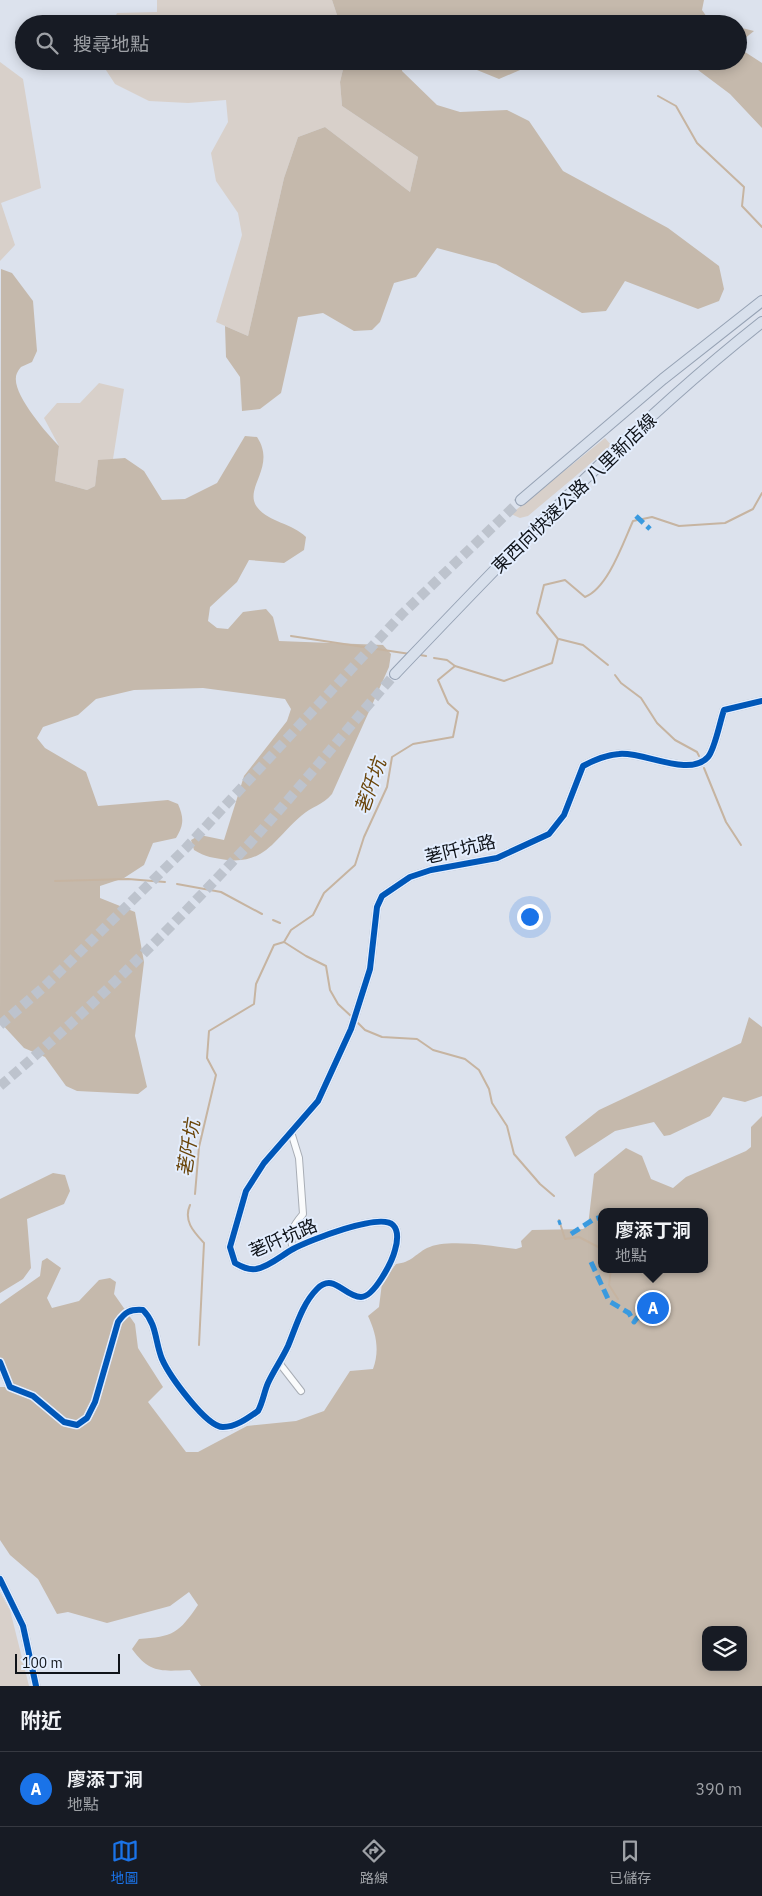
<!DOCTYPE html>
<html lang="zh-TW">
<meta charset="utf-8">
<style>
body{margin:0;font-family:"IBM Plex Sans","Noto Sans TC",sans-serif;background:#20242c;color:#f1f3f6}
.controls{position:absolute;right:15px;bottom:15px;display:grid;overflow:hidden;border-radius:10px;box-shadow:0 2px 12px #0003}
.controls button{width:45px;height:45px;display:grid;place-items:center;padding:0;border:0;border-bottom:1px solid #363941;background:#171b24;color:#f1f3f6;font:25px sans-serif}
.scale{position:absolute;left:15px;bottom:12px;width:105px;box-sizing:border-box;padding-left:5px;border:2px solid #0f1319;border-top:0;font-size:14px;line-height:18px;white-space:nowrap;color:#0f1319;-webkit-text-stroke:4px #e4eefe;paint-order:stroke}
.you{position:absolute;left:529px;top:916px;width:18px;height:18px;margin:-12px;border:4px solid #fff;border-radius:50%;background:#1a73e8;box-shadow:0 0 0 8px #1a73e833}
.badge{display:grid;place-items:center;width:32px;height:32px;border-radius:50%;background:#1a73e8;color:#fff;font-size:16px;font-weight:700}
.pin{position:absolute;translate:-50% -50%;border:2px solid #fff;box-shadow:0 1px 5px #0006}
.popup{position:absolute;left:598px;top:1208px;width:110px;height:65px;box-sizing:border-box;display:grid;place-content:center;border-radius:10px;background:#171b24;filter:drop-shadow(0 1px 4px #0005);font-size:16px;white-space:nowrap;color:#9ea1a6}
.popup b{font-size:19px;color:#f1f3f6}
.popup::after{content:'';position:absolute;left:50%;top:100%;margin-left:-10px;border:10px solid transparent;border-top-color:#171b24}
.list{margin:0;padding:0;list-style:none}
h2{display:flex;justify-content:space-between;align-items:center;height:65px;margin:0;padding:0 20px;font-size:21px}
h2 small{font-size:16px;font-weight:400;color:#9ea1a6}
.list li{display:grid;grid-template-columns:32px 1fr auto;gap:15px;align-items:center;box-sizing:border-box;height:75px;padding:0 20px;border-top:1px solid #363941}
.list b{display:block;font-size:19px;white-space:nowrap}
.list p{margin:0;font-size:16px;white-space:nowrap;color:#9ea1a6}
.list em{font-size:16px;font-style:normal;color:#9ea1a6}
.icon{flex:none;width:28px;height:28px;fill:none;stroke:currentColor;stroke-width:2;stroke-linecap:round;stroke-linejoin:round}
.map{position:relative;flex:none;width:762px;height:1686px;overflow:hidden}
.search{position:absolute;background:#171b24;box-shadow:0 2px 12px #0003;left:15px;right:15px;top:15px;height:55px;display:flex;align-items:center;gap:12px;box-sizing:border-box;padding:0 18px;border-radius:28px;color:#9ea1a6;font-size:19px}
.sheet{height:140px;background:#171b24}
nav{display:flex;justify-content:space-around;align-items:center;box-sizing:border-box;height:70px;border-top:1px solid #363941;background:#171b24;font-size:14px;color:#9ea1a6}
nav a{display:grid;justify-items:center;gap:2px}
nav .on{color:#1a73e8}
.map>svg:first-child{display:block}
.green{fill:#d8d0ca}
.forest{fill:#c5b9ac;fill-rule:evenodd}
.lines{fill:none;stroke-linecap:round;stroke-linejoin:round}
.stream{stroke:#c6b4a1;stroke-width:2}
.trunk-tunnel{stroke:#bdc3cd;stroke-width:10;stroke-dasharray:10 5;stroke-linecap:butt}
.minor-casing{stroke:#a8adb5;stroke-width:8}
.tertiary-casing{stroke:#a8adb5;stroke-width:9}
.trunk-casing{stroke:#96a2b4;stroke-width:12}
.minor{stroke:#fafbfc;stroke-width:6}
.tertiary{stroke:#fafbfc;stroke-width:8}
.trunk{stroke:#d8e0ec;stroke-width:10}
.quiet{stroke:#3a9adf;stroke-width:5;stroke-dasharray:10 5;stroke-linecap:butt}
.cycleway-casing{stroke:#e4eefe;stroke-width:9}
.cycleway{stroke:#0057b8;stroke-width:6}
.labels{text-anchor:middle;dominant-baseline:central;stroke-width:4;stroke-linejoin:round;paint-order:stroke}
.street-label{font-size:18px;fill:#0f1319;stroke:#e4eefe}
.water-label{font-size:19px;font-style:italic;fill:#6a450a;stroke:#e4eefe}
</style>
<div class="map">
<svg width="762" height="1686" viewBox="0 0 762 1686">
<rect width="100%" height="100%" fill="#dce2ed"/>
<g class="green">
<path d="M157,0H332L340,24H112L117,13L157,12Z"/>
<path d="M104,61H345L340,82L342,106L418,157L410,192L325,127L298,137L284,178L248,336L216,322L242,235L238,213L216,181L211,153L228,122L226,100L188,103L149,101L115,84L104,67Z"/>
<path d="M0,62L23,79L41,188L1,203L15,245L0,261Z"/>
<path d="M99,383L124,389L113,459L98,461L95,486L87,490L55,481L59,446L44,418L57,403H80Z"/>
<path d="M605,438L611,445C584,470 556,492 528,516L520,518L511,514Z"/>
<path d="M0,1592L10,1610L29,1686H0Z"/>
</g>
<g class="forest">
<path d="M332,0H704L702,10L709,20L726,24H660L647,16L643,24H340Z"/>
<path d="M738,27L754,31L744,39L745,52L762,63V128L730,94L686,61H738Z"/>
<path d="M345,61H403L402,71L437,105L460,112L507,110L529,121L563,171L668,228L719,266L724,289L719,301L698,309L625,281L606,311L582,313L496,264L437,248L416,277L394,283L380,322L372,330L354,331L323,313L298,317L281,393L260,409L242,411L240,377L226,357L225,326L248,336L284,178L298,137L325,127L410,192L418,157L342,106L340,82Z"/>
<path d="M463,61H525L520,70L499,79L477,70Z"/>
<path d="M1,269L12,273L33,301L37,351L32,362L21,367C19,369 16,374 16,377C13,395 47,434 59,446L55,481L87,490L95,486L98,460L125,458L144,471L162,500L185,499L217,483L245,436L257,437C277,467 243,488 257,507C268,522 292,523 306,537L304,550L284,563L249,560L237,582L210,607L208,621L217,628L228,629L243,612L266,609L273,617L279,641L383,645L391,654L389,667L332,794C322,806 312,806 301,816C275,838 266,864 227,860C214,858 205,857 194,850L191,840L200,835L224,840L244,776L287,721L291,709L285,699L203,688L134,690L96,699L78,715L43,727L37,738L45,748L86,772L98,806L168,800L178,804C184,818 184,825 176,838L153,843L144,865L124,878L100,886V898L135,912L144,962L135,1036L147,1087L138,1094L77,1091L66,1086L45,1057L24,1048L0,1022Z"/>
<path d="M749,1017L762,1027V1096L745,1102L723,1097L710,1116L670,1135L664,1136L654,1122L615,1131L575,1157L565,1137L599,1110L741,1043Z"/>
<path d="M762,1116V1686H201L190,1670C162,1671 150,1674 132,1649L139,1639C173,1637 179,1633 198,1605L189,1592L170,1606L107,1623L68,1612L57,1614L38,1579L10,1555L0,1540V1387H11L0,1366V1304L40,1276L42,1261L47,1258L61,1268L47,1298L52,1308L79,1301L99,1280L110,1278L116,1282L114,1294L135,1324L138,1348L163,1387L148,1402L186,1452H198L247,1426L296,1421L324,1411L350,1371L373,1369C380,1350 376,1333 368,1316L379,1307L382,1283L396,1264C412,1262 414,1255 427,1248C446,1238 494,1246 516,1249L522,1247L521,1241L532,1230L583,1229L588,1226L594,1174L626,1148L642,1156L651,1179L673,1188L686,1177L746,1151L751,1147V1127ZM602,1212H704V1269H602ZM706,1630H743V1667H706Z"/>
<path d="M53,1173L65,1175L70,1191L64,1204L27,1219L31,1268L23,1279L0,1293V1199Z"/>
</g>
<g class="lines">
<g class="stream">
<path d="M658,96L676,106L697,143L744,187L742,206L762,227"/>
<path d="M291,636L410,654"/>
<path d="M559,639L583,645L608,665"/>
<path d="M420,655L426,656"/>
<path d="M434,658L447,660L455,666"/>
<path d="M615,675L621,683L641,698L657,723L675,740L697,752L699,756"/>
<path d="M704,768L726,822L741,845"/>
<path d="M55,881L128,879L165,882"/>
<path d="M177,884L221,892L262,914"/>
<path d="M273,920L280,923"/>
<path d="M284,942L306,956L326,966L330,990L338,1004L352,1017"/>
<path d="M356,1021L365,1030L382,1037L417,1039L433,1050L465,1059L479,1070L489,1089L492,1103L507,1126L514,1154L540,1184L554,1196"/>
<path d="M195,1194L199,1147L216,1075L207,1058L209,1031L254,1004L256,984L274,945L284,942L291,930L313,915L324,893L355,865L364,837L387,787L392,757L413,744L453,737L458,712L448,703L438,680L455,666L504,681L552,663L558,639L537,613L544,585L565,580L585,597C608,588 623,543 633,521L652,517L679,526L725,523L753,509L762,493"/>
<path d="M190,1205C183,1221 194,1232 204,1243L199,1345"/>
<path d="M559,1220L565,1239L579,1237L602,1249"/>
<path d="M611,1269L609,1285L618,1299"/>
</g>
<g class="trunk-tunnel">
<path d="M0,1025L45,986L186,848L402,614L521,500"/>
<path d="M0,1086C89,1011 171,928 250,843C300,788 346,730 395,674"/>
</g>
<g class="minor-casing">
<g id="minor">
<path d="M291,1132L299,1158L303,1214C293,1226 288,1233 293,1249"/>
<path d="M280,1364L301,1391"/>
</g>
</g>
<g class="tertiary-casing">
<g id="tertiary">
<path d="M0,1362L10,1387L33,1396L64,1422L77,1425L87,1418L95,1402L118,1322C125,1312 130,1309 143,1310C157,1324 155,1342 162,1359C169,1375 206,1427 223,1427C236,1427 248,1418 258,1411C263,1402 264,1392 268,1383C274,1370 282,1359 288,1346C296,1327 302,1304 317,1289C334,1272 344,1297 361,1297C374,1297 392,1262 395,1250C397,1243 399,1231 393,1225C380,1212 308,1241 293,1249C282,1255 269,1267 256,1269C248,1270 242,1267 235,1263L230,1247L246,1191L264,1163L318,1101L351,1029L370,969L377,907L382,896L410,877L431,870L497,858L549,834L564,815L583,766C594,760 606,755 619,754C643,751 689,778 708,757C715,749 720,721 724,710L762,701"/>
<path d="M0,1579L23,1626L36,1686"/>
</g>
</g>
<g class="trunk-casing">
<g id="trunk">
<path d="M521,500L663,379L762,301"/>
<path d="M395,674C512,551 629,427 762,322"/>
</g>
</g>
<use href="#minor" class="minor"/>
<use href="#tertiary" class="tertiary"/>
<use href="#trunk" class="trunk"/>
<g class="quiet">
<path d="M636,516L650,529"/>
<path d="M558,1223L561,1222"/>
<path d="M571,1234L594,1219L602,1217"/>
<path d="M591,1262L609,1301L629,1313L634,1322L637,1318L650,1315"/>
</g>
<g class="cycleway-casing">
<g id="cycleway">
<path d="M0,1362L10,1387L33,1396L64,1422L77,1425L87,1418L95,1402L118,1322C125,1312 130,1309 143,1310C157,1324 155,1342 162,1359C169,1375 206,1427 223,1427C236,1427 248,1418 258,1411C263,1402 264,1392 268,1383C274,1370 282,1359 288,1346C296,1327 302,1304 317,1289C334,1272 344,1297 361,1297C374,1297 392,1262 395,1250C397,1243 399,1231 393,1225C380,1212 308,1241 293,1249C282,1255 269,1267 256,1269C248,1270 242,1267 235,1263L230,1247L246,1191L264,1163L318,1101L351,1029L370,969L377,907L382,896L410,877L431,870L497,858L549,834L564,815L583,766C594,760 606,755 619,754C643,751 689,778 708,757C715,749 720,721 724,710L762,701"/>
<path d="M0,1579L23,1626L36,1686"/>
</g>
</g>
<use href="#cycleway" class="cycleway"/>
</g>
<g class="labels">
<g class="street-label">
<text transform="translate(574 493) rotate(-44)">東西向快速公路 八里新店線</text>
<text transform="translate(460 849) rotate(-13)">荖阡坑路</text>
<text transform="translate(283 1238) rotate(-23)">荖阡坑路</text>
</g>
<g class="water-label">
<text transform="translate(370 786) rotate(-71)">荖阡坑</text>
<text transform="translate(188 1148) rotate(-81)">荖阡坑</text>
</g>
</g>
</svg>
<div class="controls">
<button><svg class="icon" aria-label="layers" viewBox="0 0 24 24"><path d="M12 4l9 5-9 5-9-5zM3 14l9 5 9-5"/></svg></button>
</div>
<div class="scale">100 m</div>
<div class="you"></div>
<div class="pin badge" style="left:653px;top:1308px">A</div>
<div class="popup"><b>廖添丁洞</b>地點</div>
<div class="search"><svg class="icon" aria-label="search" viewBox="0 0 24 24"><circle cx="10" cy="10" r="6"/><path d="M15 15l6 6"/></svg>搜尋地點</div>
</div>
<section class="sheet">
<h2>附近<small></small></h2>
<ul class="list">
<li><span class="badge">A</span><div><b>廖添丁洞</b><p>地點</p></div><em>390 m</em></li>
</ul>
</section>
<nav>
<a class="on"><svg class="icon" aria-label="map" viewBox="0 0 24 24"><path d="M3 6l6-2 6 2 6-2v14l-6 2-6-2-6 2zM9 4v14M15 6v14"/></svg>地圖</a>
<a><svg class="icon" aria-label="directions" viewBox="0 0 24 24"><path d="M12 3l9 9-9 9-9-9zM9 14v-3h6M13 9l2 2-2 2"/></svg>路線</a>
<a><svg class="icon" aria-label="saved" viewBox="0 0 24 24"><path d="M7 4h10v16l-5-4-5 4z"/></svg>已儲存</a>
</nav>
